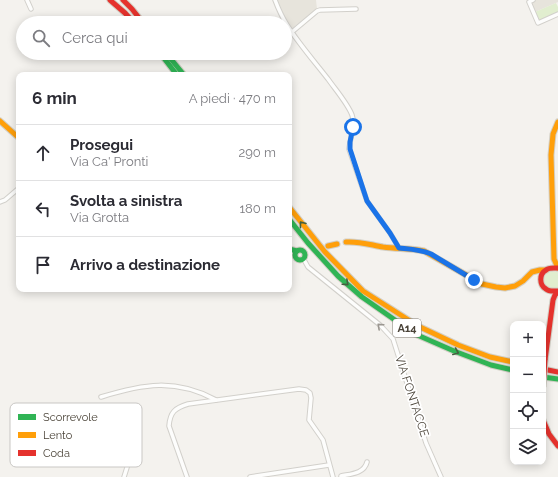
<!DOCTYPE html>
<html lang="it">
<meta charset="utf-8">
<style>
body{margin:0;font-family:Raleway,sans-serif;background:#f2f2f3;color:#2b2b33}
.controls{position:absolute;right:12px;bottom:12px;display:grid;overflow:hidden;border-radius:8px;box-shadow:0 2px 10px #0003}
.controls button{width:36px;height:36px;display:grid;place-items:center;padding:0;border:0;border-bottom:1px solid #e1e1e2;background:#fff;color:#2b2b33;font:20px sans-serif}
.stop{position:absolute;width:12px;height:12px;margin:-9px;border:3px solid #1a73e8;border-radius:50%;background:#fff}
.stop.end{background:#1a73e8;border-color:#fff;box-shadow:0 1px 4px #0008}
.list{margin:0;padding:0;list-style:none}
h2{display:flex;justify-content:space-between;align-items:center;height:52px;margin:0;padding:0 16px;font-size:17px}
h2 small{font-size:13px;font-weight:400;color:#7c7c81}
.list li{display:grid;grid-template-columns:26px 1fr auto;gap:12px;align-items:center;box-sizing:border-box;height:56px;padding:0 16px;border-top:1px solid #e1e1e2}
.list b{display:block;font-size:15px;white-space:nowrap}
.list p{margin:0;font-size:13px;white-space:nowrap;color:#7c7c81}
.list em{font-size:13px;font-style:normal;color:#7c7c81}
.icon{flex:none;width:22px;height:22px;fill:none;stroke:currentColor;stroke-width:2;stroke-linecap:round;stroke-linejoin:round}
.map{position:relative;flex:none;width:558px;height:477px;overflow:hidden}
.search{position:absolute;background:#fff;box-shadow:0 2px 10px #0003;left:16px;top:16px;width:276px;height:44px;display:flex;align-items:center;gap:10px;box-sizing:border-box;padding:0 14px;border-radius:22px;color:#7c7c81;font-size:15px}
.panel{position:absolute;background:#fff;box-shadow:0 2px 10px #0003;left:16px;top:72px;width:276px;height:220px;border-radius:8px}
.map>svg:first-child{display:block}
.residential{fill:#e7e4dc}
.green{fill:#e1eecf}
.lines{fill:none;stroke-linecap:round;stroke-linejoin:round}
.street-casing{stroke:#d2d0cb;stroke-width:5.5}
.fast-casing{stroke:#d3cfc5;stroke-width:7}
.slow-casing{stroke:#d3cfc5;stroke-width:7}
.jam-casing{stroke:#d3cfc5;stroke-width:7}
.street{stroke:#fdfdfc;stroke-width:3.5}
.fast{stroke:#30b455;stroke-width:5}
.slow{stroke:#ff9f0a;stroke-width:5}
.jam{stroke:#e5322d;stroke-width:5}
.jam-bridge-casing{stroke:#d3cfc5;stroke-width:7;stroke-linecap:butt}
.jam-bridge{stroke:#e5322d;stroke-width:5}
.oneway{stroke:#446040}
.oneway2{stroke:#9b9791}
.route{stroke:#1a73e8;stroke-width:5}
.labels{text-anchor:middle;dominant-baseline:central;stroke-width:3.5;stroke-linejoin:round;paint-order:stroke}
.shield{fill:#fff;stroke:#817c74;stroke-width:1}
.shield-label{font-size:11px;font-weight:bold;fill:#4b4439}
.street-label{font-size:12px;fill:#4b4439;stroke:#fff}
.key{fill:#fff;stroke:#c9c7c4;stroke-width:1}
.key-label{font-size:11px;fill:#4b4439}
</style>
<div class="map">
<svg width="558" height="477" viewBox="0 0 558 477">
<rect width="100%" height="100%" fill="#f4f2ee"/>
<g class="residential">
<path d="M276,0H316L317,9L291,29L287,23Z"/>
<path d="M536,0H558V2L535,12L531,2Z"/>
</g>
<g class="green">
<path d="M556,3L558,7V12L539,21L535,12Z"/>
<path d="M551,271L558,272V288C544,294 537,276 551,271Z"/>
</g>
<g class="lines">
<g class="street-casing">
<g id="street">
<path d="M27,0L31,9"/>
<path d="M275,0C278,8 282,17 287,25C299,44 314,61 328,79C335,89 348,104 352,115C356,126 350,138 349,149L367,201L390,233L399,248"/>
<path d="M533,0L529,2L538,23L558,14"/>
<path d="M292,32L317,11L320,10L356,9"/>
<path d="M0,202L5,200L19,188"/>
<path d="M303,258L308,267L380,325L393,339L426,443L441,477"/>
<path d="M101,397C143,384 175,378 216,400"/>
<path d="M124,477L129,461V453"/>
<path d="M187,477L169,426C170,412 175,408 188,404L299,389L306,390L310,393L311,398L309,420L323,440L333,477"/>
<path d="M250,477L329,465"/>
<path d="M341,477V476C350,474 364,474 367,462"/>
</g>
</g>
<g class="fast-casing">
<g id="fast">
<path d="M160,53L177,75"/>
<path d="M166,53L184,75"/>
<path d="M289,219L308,243L338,276L362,297L415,334L454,351L491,365L513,370"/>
<path d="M289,249L297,251"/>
<circle cx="300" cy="255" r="5"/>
<path d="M543,377L558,379"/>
</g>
</g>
<g class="slow-casing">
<g id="slow">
<path d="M0,121L19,138"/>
<path d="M558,122L553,134L551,155L554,259L558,268"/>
<path d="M289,207L325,252L363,291L418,326L458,345L490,357L513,362"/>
<path d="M346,242C359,241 371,245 383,247C397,249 411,248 424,251L482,284L496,287L505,288L515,286L523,281L532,272L540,270H546"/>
<path d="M328,246L337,244"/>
</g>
</g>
<g class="jam-casing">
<g id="jam">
<path d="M110,0L125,13L134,23"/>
<path d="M123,0L132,9L143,23"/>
<path d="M558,268C554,268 549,267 546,270C539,274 539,285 546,289C549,292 554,291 558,291"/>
<path d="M545,360L553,300L555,295L558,292"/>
<path d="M543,369L558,372"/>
<path d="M543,420L549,434L558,446"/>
</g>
</g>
<use href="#street" class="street"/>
<use href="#fast" class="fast"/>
<use href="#slow" class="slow"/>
<use href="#jam" class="jam"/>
<g class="jam-bridge-casing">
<path id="jam-bridge" d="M543,387L545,360"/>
</g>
<use href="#jam-bridge" class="jam-bridge"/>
</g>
<defs><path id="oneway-chevron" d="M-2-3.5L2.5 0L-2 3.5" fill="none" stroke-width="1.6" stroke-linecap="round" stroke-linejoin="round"/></defs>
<g class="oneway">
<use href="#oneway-chevron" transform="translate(302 224) rotate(-128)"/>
<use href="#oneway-chevron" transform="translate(346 283) rotate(42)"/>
<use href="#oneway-chevron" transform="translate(456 352) rotate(22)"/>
</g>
<use class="oneway2" href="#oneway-chevron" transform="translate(380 326) rotate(-138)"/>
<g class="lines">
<path class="route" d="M353,127L350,142V149L367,201L390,233L399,248C410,249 420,249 431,254L474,280"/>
</g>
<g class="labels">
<rect class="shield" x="393" y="319" width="28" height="18" rx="3"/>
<g class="shield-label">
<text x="407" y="328">A14</text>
</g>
<g class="street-label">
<text transform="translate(412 396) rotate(72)">VIA FONTACCE</text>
</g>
</g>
<rect x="10" y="403" width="132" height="64" rx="6" class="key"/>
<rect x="18" y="414" width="18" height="6" fill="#30b455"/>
<rect x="18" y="432" width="18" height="6" fill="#ff9f0a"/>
<rect x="18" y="450" width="18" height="6" fill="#e5322d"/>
<g class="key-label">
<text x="43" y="421">Scorrevole</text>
<text x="43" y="439">Lento</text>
<text x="43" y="457">Coda</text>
</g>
</svg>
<div class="controls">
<button>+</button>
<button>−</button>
<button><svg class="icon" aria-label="locate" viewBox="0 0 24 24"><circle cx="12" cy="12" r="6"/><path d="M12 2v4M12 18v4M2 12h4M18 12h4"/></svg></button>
<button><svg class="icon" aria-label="layers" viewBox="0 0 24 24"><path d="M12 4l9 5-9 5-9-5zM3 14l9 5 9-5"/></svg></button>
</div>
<div class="stop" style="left:353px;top:127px"></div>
<div class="stop end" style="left:474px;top:280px"></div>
<div class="search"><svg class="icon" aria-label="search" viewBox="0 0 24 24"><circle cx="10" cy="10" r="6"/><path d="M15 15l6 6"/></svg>Cerca qui</div>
<section class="panel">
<h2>6 min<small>A piedi · 470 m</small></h2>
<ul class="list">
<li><svg class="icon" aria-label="ahead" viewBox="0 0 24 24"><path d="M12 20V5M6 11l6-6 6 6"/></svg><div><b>Prosegui</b><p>Via Ca' Pronti</p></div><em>290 m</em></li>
<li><svg class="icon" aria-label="left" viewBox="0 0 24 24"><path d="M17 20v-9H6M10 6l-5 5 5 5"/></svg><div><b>Svolta a sinistra</b><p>Via Grotta</p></div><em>180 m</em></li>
<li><svg class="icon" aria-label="arrive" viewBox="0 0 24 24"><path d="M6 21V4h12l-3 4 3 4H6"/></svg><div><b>Arrivo a destinazione</b></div></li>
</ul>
</section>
</div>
